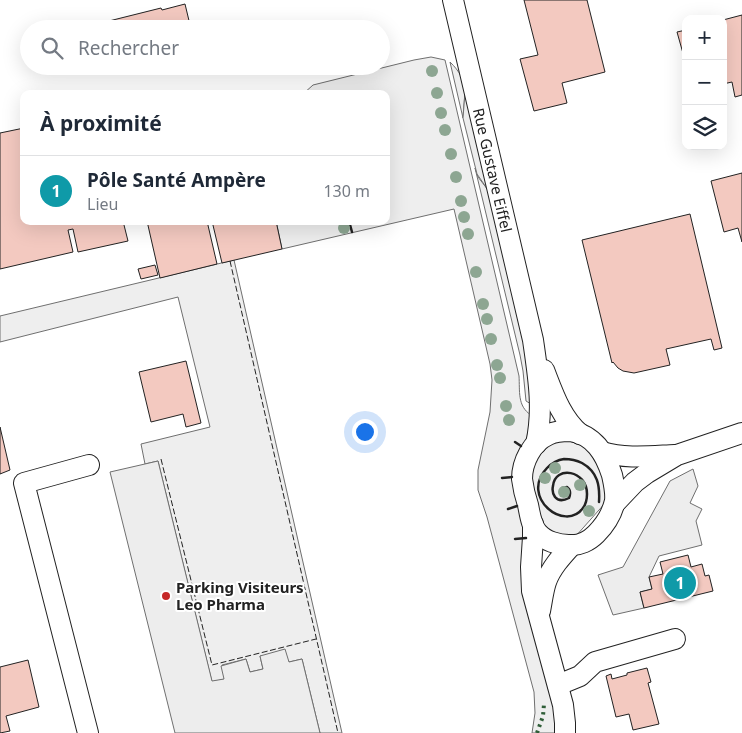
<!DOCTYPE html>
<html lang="fr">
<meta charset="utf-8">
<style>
body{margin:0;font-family:"Noto Sans",sans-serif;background:#f2f2f3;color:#1f2937}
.controls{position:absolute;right:15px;top:15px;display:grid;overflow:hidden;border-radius:10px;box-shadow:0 5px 20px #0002}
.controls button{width:45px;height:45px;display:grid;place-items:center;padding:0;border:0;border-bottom:1px solid #e0e1e3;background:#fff;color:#1f2937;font:25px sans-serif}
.you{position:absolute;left:364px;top:431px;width:18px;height:18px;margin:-12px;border:4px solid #fff;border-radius:50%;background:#1a73e8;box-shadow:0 0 0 8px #1a73e833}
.badge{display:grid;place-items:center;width:32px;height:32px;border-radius:50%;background:#d93025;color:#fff;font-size:16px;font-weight:700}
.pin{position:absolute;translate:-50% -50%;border:2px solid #fff;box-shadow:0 1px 5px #0006}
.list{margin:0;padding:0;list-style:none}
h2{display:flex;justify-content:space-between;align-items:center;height:65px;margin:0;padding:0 20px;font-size:21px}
h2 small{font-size:16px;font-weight:400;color:#747a83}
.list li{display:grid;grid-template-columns:32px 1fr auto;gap:15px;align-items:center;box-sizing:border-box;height:70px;padding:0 20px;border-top:1px solid #e0e1e3}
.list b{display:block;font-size:19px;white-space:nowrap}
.list p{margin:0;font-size:16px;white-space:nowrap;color:#747a83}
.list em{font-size:16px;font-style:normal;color:#747a83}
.icon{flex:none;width:28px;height:28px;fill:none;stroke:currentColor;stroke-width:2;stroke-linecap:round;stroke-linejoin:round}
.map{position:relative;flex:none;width:742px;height:733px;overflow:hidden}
.search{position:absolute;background:#fff;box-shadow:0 5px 20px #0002;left:20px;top:20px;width:370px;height:55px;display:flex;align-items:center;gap:12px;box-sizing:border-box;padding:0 18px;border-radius:28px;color:#747a83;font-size:19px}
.panel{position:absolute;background:#fff;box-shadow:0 5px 20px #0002;left:20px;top:90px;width:370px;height:135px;border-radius:10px}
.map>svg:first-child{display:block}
.green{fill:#eee;stroke:#6f6f6f}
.parking{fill:#ededed;stroke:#6f6f6f}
.building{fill:#f3c9c0;stroke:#222}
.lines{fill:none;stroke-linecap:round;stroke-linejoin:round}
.minor-casing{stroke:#222;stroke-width:22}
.minor{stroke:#fff;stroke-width:20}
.hedge{stroke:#2f5e38;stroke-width:4;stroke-dasharray:2.5 4;stroke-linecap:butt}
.fence{stroke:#222;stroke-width:1;stroke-dasharray:6 2.5;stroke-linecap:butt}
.wall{stroke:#222;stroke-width:2.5}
.tree{fill:#8da692}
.poi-dot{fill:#c62828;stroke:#fff;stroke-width:2}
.labels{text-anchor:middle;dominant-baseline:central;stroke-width:4;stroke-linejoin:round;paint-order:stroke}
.street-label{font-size:15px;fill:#222;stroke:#fff}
.poi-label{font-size:15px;font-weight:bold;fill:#222;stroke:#fff;text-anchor:start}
</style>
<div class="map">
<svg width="742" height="733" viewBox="0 0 742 733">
<rect width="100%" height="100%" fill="#fff"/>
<g class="green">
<path d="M431,57L445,60L519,376C520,391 517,406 531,415L525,530L555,711L556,733H532L535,713L534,692L487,517L478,490V470L490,412L492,380L490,364L454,209L282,249L276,221H386V94H303L313,85L414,60Z"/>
<path d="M450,62C470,81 464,95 463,118Z"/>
<path d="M475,168L478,177L488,190L529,356L531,404L526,401L523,371L520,355Z"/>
<path d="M234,260L342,733H320L302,659L289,662L260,656L263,669L250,672L246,659L222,665L225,679L212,682L158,461L145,464L141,444L210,427L178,297L0,342V316Z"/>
<path d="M566,440L588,447L603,471L607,501L575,537L557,535L547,528L540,520L531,485L530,466L548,444Z"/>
</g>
<g class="parking">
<path d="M465,92L488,190L477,174L463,118Z"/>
<path d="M158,461L212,681L224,679L221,666L246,659L250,672L263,669L260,656L285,649L289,662L302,659L320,733H175L110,472Z"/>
<path d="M693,469L698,486L690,503L702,509L696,521L702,545L659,556L649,577L652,589L640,592L644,608L613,615L598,575L623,567L670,481Z"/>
</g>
<g class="building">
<path d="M524,0H587L605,72L562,83L567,103L534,111L520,59L538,55Z"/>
<path d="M185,4L191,29H103L101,23L161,8L162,10Z"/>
<path d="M742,15V95L735,97L732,82L723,84V20Z"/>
<path d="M686,30V64L677,32Z"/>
<path d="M24,128V221H123L128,241L78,252L73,229L68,230L73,252L0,269V133Z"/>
<path d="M742,173V242L738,228L724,232L711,181Z"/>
<path d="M690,214L722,348L714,350L711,339L666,349L670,365L634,373L623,371L618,368L613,362L612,363L582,240Z"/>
<path d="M147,221H207L217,264L160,278Z"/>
<path d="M212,221H276L282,249L222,263Z"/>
<path d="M155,265L158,275L141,279L138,269Z"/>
<path d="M186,361L201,423L186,427L183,414L151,422L139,372Z"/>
<path d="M0,427L10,470L0,474Z"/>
<path d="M688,555L691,567L702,564L705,576L709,575L713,591L644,608L640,592L652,589L649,577L663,574L660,562Z"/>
<path d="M28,660L39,707L6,716L10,731L0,733V667Z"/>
<path d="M647,668L651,682L648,683L659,724L633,730L629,714L616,717L606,676L611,674L612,679L627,675V673Z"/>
</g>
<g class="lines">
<g class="minor-casing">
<g id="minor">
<path d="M453,0L533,340C538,375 544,409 536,444"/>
<path d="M544,370C553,393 561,418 580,434"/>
<path d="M570,431C594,435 605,453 612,475C614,484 616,492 615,501C612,514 605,525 596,534C589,541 579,546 569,545C558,545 545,541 538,533C531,526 530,514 528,505C525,496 523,487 522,479C522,462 532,442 548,435C555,431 562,431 570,431Z"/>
<path d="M602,452C625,459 651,456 675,455"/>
<path d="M615,503L635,482L647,473L677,455L742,433"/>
<path d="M533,524V537L531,567L532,591L563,705L565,723V733"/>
<path d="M540,611C542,601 543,591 546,582C551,568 561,557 572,545"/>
<path d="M558,685L580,676L595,662L675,639"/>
<path d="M88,733L24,483L89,465"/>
</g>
</g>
<use href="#minor" class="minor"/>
<path class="hedge" d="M537,733L543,716L544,704"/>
<g class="fence">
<path d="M230,261L338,733"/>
<path d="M161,459L212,665L316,639"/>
</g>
<g class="wall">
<path d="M316,92L317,94"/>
<path d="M349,221L352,232"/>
<path d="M515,442L521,446"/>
<path d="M502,478L512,477"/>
<path d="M562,488L567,487C571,490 571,493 569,498C565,500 559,502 555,497C553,494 552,490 553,486C555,465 587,470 587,494C587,499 586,504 583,508C565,533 519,497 547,468C552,463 557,460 564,459C570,459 576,460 582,463C598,472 600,486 599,502"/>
<path d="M508,509L517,506"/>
<path d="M515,539L526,538"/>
</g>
</g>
<g class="tree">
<circle cx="432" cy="71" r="6"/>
<circle cx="437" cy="93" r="6"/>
<circle cx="441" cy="113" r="6"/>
<circle cx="445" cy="130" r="6"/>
<circle cx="451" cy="154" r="6"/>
<circle cx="456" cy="177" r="6"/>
<circle cx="461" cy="201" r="6"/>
<circle cx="464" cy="217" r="6"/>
<circle cx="344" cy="228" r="6"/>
<circle cx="468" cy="234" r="6"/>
<circle cx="476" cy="272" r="6"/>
<circle cx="483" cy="304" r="6"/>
<circle cx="487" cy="319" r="6"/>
<circle cx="491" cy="339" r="6"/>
<circle cx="497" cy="365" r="6"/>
<circle cx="500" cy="378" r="6"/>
<circle cx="506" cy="406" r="6"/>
<circle cx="509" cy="420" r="6"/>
<circle cx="555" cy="468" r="6"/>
<circle cx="545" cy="478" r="6"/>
<circle cx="580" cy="485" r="6"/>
<circle cx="564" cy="492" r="6"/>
<circle cx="589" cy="511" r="6"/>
</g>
<circle class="poi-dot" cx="166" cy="596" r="5"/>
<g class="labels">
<g class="street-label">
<text transform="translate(493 170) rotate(77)">Rue Gustave Eiffel</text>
</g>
<g class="poi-label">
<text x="176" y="587">Parking Visiteurs<tspan x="176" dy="17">Leo Pharma</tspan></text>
</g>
</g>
</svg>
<div class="controls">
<button>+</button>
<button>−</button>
<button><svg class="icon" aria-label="layers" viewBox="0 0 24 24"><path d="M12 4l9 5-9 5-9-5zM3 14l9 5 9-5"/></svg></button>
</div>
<div class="you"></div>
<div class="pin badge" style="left:680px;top:583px;background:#0f9aa8">1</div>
<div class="search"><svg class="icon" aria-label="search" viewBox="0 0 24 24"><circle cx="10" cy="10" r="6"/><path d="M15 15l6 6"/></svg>Rechercher</div>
<section class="panel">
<h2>À proximité<small></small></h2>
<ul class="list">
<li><span class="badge" style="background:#0f9aa8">1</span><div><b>Pôle Santé Ampère</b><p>Lieu</p></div><em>130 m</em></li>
</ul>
</section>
</div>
